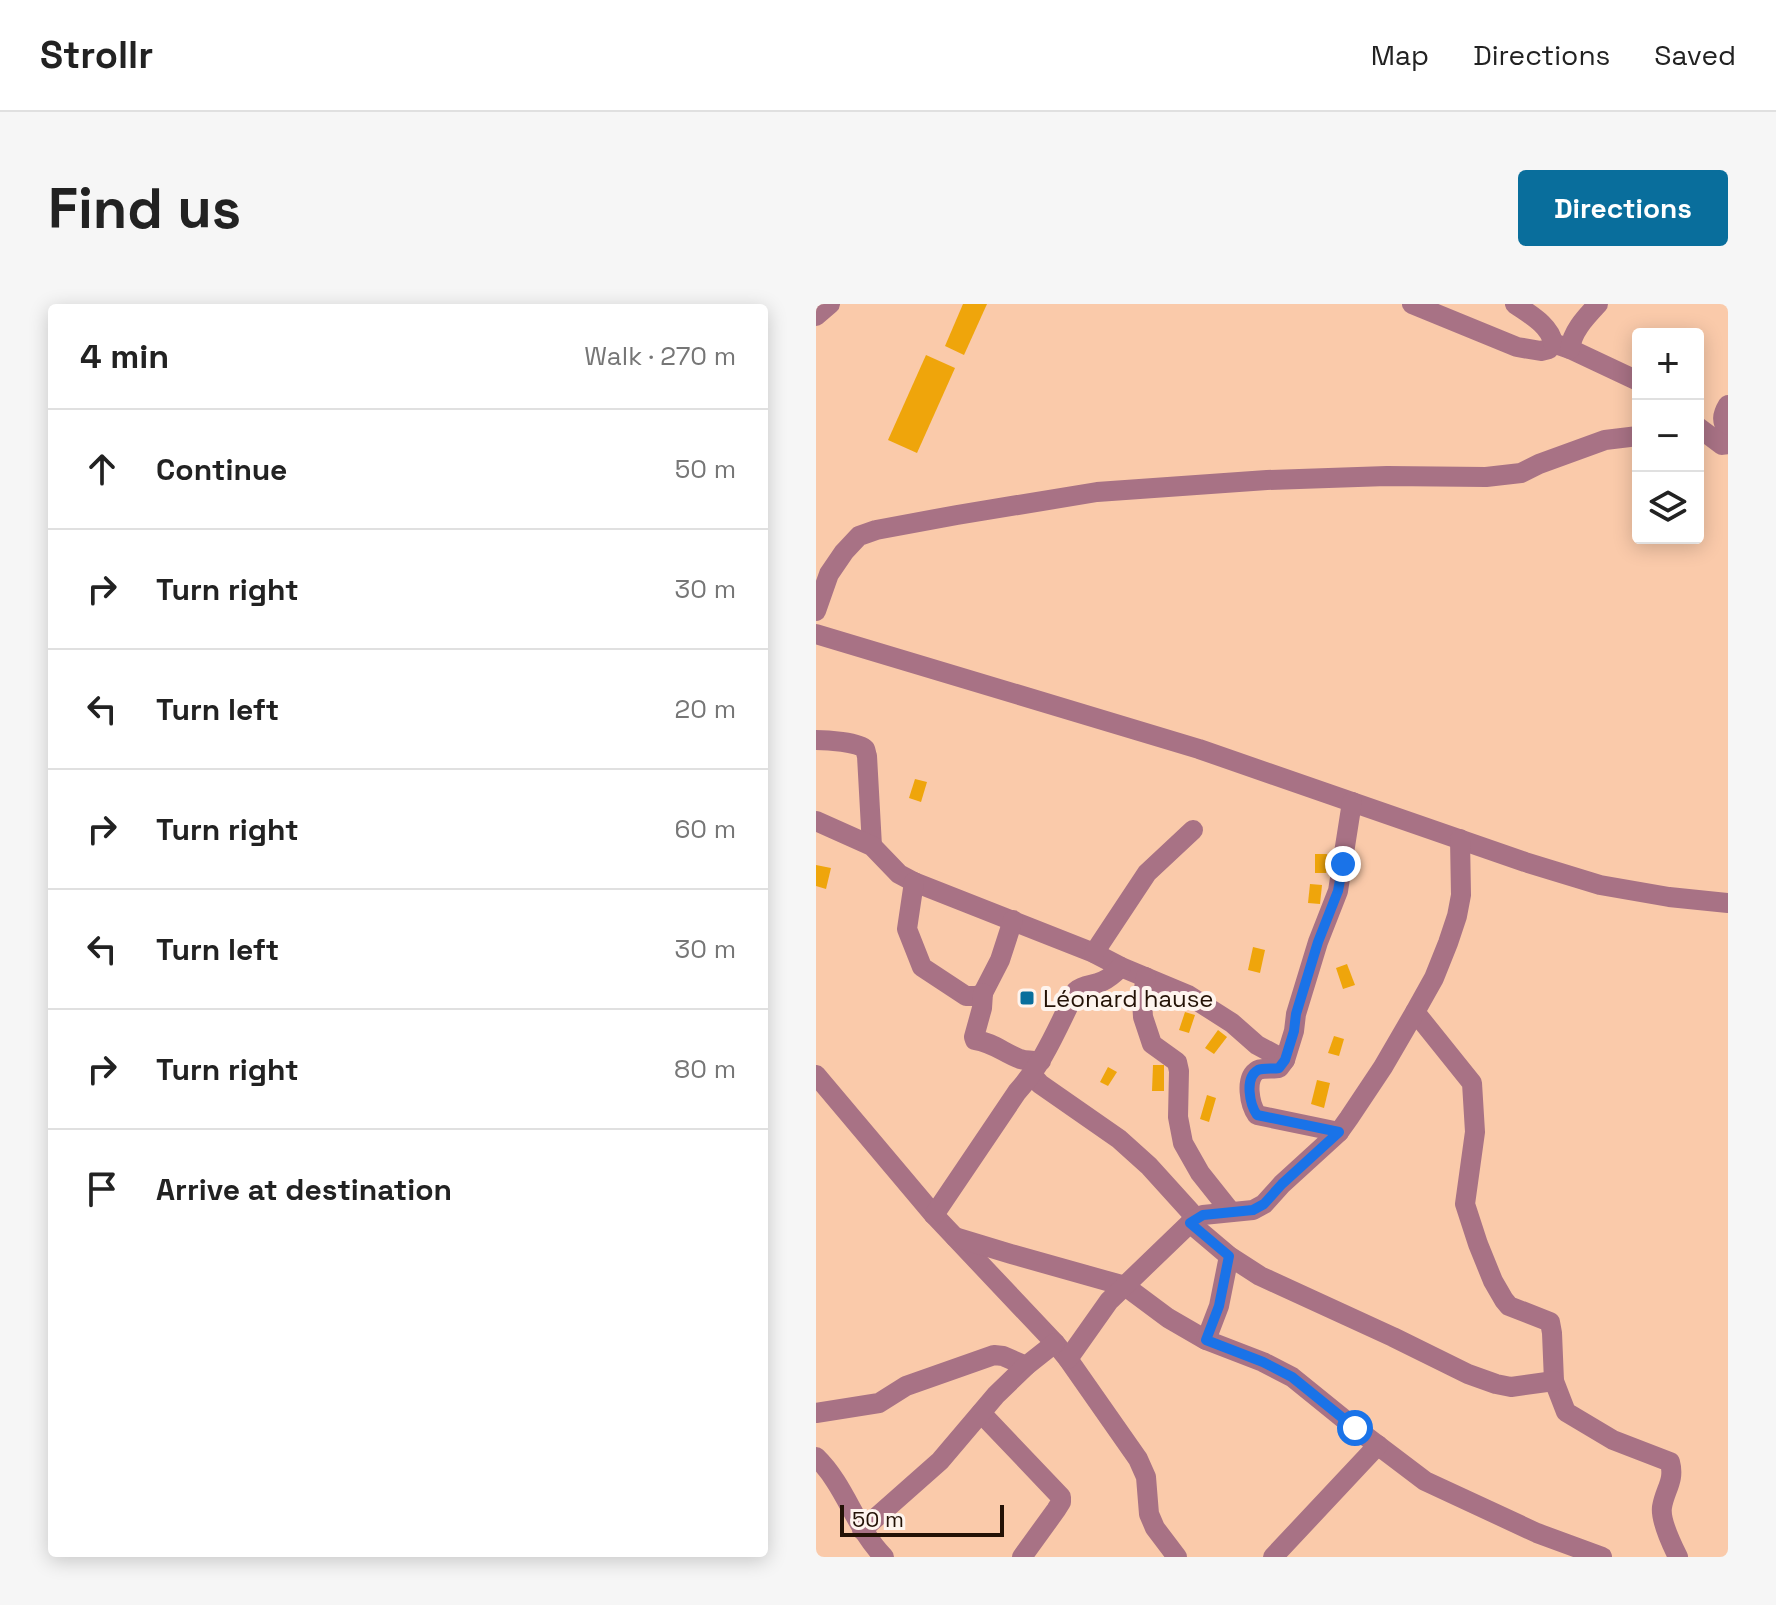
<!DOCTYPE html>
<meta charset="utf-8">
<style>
body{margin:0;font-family:"Space Grotesk",sans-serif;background:#f6f6f6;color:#222}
.controls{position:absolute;right:24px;top:24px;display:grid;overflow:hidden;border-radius:8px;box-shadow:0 4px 20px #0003}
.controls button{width:72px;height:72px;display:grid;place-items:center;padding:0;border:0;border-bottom:2px solid #e0e0e0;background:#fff;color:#222;font:40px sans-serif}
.scale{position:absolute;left:24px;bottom:20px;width:164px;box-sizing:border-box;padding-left:8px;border:4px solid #231206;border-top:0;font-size:22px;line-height:28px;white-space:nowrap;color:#231206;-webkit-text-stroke:6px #fef4ee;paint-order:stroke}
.stop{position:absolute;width:24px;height:24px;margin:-18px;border:6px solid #1a73e8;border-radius:50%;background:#fff}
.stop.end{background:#1a73e8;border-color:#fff;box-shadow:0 2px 8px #0008}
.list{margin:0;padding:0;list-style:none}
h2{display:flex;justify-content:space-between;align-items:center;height:104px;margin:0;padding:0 32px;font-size:34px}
h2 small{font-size:26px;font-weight:400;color:#767676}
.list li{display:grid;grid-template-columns:52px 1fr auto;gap:24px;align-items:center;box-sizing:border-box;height:120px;padding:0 32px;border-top:2px solid #e0e0e0}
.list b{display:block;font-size:30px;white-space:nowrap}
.list em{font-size:26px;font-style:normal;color:#767676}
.icon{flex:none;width:44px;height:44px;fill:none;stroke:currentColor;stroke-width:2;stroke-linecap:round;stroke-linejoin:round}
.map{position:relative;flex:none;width:912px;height:1253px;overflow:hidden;border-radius:8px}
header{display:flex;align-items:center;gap:48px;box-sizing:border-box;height:112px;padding:0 40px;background:#fff;border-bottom:2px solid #e0e0e0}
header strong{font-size:38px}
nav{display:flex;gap:44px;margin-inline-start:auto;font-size:28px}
.intro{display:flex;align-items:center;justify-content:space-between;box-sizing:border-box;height:192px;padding:0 48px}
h1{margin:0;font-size:56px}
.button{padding:20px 36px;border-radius:8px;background:#096e9c;color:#fff;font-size:28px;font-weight:700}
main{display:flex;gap:48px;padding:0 48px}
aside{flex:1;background:#fff;border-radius:8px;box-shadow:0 4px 20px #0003}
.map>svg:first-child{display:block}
.building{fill:#efa50b}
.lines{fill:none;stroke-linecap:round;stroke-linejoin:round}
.minor{stroke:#a87285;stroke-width:20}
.route{stroke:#1a73e8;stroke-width:10}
.poi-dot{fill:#096e9c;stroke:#fef4ee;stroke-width:3}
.labels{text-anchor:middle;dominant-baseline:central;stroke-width:8;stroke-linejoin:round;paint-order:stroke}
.poi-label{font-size:24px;fill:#231206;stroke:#fef4ee;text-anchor:start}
</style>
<header>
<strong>Strollr</strong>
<nav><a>Map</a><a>Directions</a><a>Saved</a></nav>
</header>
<div class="intro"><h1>Find us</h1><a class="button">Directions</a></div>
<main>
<aside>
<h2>4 min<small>Walk · 270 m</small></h2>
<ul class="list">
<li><svg class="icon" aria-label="ahead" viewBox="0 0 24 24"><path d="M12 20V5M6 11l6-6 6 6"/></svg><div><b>Continue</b></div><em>50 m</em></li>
<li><svg class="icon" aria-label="right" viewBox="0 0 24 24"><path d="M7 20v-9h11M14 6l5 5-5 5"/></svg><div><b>Turn right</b></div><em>30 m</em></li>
<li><svg class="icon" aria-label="left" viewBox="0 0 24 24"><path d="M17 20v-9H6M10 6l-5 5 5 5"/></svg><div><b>Turn left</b></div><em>20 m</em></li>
<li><svg class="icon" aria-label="right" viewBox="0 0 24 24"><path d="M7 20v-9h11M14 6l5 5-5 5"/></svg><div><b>Turn right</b></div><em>60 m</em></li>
<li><svg class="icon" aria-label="left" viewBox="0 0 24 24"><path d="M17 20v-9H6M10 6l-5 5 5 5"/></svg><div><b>Turn left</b></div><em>30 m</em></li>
<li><svg class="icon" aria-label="right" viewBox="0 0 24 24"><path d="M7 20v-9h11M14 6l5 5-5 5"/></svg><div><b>Turn right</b></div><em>80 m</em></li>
<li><svg class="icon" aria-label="arrive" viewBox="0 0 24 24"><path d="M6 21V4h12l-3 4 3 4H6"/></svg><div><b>Arrive at destination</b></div></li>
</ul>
</aside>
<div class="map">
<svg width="912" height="1253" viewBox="0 0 912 1253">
<rect width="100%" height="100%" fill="#facaaa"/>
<g class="building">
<path d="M147,0H171L148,51L129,42Z"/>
<path d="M110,51L139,64L101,149L72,136Z"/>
<path d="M99,475L111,478L105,498L93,494Z"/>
<path d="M499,550H511L510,569H499Z"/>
<path d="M0,561L15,564L10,585L0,582Z"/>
<path d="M494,580L506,581L504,600L492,599Z"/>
<path d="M437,643L449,646L444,669L432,666Z"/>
<path d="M531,660L539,681L527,685L520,664Z"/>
<path d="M369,708L379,711L373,729L363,726Z"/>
<path d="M402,726L411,733L398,750L389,744Z"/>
<path d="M518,732L528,735L523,752L512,749Z"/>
<path d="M337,761H348V787H336Z"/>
<path d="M292,763L301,768L292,782L284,778Z"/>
<path d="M501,776L514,779L508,804L495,800Z"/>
<path d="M391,791L400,794L393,818L384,815Z"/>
</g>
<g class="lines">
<g class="minor">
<path d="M596,0L701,43L725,47L733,45L737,39"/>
<path d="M699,0C713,10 734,21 737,39L754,45L822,77"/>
<path d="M0,12L14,0"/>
<path d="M754,45C756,27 770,13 782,0"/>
<path d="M912,101C906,111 905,117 912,127"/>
<path d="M882,123L906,141L912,140"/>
<path d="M0,307L13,270L28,248L43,232L60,226L141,211L281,188L451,176L571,172L670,173L705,169L723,160L789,136L822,132"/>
<path d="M0,330L383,445L709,558L784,581L853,593L912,599"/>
<path d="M0,436C10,436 43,438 49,445C50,447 50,450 51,452L56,542"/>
<path d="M0,517L56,542L83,570L98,578L278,649L305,663L372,691L416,719L441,741L469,756"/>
<path d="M98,578L91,625L106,663L150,692H161L167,689L184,656L197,616"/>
<path d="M278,649L331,569L377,526"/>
<path d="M330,673L326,696L327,713L336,740L361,758L363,767L362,813L367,839L384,869L415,908"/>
<path d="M167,689L166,704L158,733L159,736C176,738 188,749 204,755C210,757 218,757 225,757"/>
<path d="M599,708L656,779L659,828L649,900L662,940L677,977L688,996L693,1002L734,1018L736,1029L738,1077L750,1108L797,1136L854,1158C859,1177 849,1185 846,1203C844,1216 856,1241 862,1253"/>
<path d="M0,771L118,911L239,1039L252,1055L322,1155L330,1173L333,1210L339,1224L361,1253"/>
<path d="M216,771L224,780L303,835L333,862L381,915"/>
<path d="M523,828L441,811C434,801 428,774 442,766C447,764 458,765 463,764L469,756L478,727L480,710L502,638L522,587L536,498"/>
<path d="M118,911L201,788C229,757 241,724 260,687C268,680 277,682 287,677C294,674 299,669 305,663"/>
<path d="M374,919L413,952L444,972L577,1033L652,1070L680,1080L695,1083L738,1077"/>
<path d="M139,933L195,950L309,982L352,1014L390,1036L447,1058L476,1073L539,1124L609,1177L721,1229L786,1253"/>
<path d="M390,1036L403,1002L413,952"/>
<path d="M252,1055L293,997L374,919L387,911L437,906L448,900L466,880L523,828L533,814L567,763L599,708L618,674L632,639L641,612L645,591L644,535"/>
<path d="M0,1109L63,1099L90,1082L178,1051L187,1052L210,1062"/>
<path d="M165,1109L245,1193V1198L240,1206L206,1253"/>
<path d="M0,1153C30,1182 39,1224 68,1253"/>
<path d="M46,1226L124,1157L180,1091L210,1062L239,1039"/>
<path d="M457,1253L562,1141"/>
</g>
</g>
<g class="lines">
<path class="route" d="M527,560L522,587L502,638L480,710L478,727L469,756L463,764C458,765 447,764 442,766C428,774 434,801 441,811L523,828L466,880L448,900L437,906L387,911L374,919L413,952L403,1002L390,1036L447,1058L476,1073L539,1124"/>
</g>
<rect class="poi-dot" x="203" y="686" width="16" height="16" rx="4"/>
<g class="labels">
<g class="poi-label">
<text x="227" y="694">Léonard hause</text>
</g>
</g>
</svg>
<div class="controls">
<button>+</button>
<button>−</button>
<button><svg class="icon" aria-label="layers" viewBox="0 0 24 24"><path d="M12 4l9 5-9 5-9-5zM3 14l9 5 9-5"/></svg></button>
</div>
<div class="scale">50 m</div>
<div class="stop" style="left:539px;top:1124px"></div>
<div class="stop end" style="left:527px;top:560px"></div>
</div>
</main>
